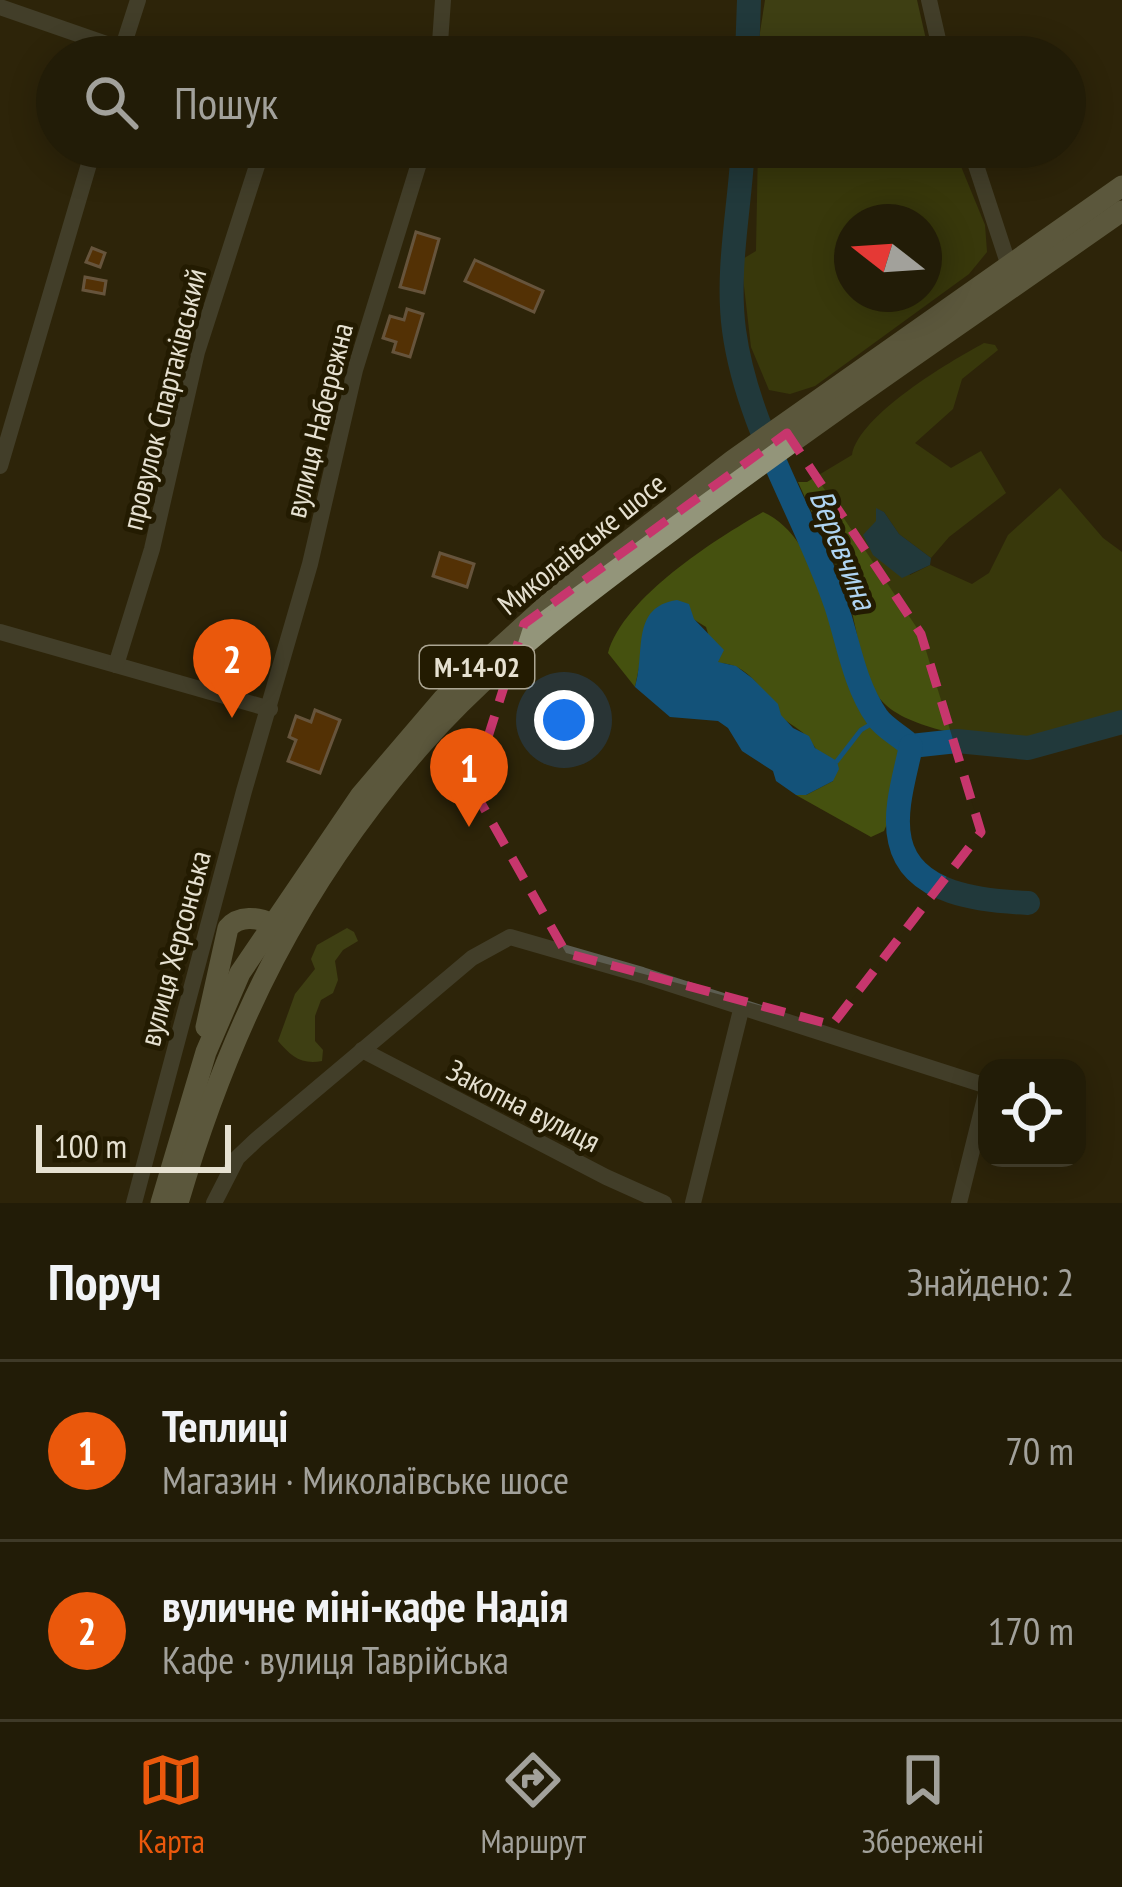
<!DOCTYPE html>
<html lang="uk">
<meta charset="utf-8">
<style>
body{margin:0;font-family:"PT Sans Narrow",sans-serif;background:#2e2915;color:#f1f3f6}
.controls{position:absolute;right:36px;bottom:36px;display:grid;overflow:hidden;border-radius:24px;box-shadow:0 6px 30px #0003}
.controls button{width:108px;height:108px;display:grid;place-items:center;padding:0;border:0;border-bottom:3px solid #3f3a28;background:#221c07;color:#f1f3f6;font:60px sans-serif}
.compass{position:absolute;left:834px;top:204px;width:108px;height:108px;border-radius:50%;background:#221c07;box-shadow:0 6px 30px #0003;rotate:287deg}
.scale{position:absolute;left:36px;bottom:30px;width:195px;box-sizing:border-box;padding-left:12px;border:6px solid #e6e1d1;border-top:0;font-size:33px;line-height:42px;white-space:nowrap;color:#e6e1d1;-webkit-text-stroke:9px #231b01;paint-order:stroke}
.you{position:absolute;left:564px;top:720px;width:42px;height:42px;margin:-30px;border:9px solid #fff;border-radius:50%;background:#1a73e8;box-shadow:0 0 0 18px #1a73e833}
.badge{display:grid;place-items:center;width:78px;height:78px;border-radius:50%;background:#ea580c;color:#fff;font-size:39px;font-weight:700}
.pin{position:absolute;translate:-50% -99px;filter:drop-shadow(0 3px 6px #0008)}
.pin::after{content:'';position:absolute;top:63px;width:42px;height:36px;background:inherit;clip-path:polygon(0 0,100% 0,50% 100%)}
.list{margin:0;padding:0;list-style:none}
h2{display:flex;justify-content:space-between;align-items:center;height:156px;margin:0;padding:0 48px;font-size:51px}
h2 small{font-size:39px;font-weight:400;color:#a2a19b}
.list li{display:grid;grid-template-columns:78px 1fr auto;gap:36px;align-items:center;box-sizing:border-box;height:180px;padding:0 48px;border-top:3px solid #3f3a28}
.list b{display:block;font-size:45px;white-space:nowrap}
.list p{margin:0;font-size:39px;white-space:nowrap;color:#a2a19b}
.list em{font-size:39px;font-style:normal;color:#a2a19b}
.icon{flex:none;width:66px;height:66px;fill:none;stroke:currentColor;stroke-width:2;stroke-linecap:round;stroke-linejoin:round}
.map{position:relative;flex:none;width:1122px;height:1203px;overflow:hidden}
.search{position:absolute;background:#221c07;box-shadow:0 6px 30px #0003;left:36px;right:36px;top:36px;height:132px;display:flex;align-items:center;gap:30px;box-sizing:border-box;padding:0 42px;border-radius:66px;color:#a2a19b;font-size:45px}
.sheet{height:516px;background:#221c07}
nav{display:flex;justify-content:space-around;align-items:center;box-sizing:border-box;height:168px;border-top:3px solid #3f3a28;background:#221c07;font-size:33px;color:#a2a19b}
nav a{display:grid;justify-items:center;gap:6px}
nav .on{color:#ea580c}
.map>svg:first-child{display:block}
.green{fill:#45510f;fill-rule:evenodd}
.forest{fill:#525f1f}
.water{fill:#135279}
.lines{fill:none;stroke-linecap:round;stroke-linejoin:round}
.stream{stroke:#135279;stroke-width:4.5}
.river{stroke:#135279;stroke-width:24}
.building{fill:#824000;stroke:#ab8e7b;stroke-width:3}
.minor{stroke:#5c5d51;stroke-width:16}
.major{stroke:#93957a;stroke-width:21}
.marked{fill:none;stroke:#c7366d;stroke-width:9;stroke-dasharray:24 15;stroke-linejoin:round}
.labels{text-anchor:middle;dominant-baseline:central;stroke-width:10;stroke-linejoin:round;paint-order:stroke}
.shield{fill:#231b01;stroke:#aca693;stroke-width:3}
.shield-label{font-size:27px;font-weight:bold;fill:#e6e1d1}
.street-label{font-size:30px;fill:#e6e1d1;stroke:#231b01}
.water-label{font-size:33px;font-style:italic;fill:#afd4f1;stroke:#231b01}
</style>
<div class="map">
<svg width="1122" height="1203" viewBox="0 0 1122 1203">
<rect width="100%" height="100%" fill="#2d2509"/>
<g class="green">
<path d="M758,147H953L985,225L987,252L969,274L815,386L790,394L769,390L751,347L741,260L756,251ZM852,222H924V294H852Z"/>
<path d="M984,343L995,345L998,350L962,379L953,409L915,443L951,468L981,451L1006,493L949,537L931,558L899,534L884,512L877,509L910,575L930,565L972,584L989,573L1008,535L1060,488L1103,538L1122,552V726C1102,731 1080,741 1060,742C1016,745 903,735 878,696C858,665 858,625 846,591C833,554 814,518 798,482H807L852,455C859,415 949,362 984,343Z"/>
<path d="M763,512C824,539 839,655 865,713C876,727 889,730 901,742L894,808L884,831L871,837L796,795H806L833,781C824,766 816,743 802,732C795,726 787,723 780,715C763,693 749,662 717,663L706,627L693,619L642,653L635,687L608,653C624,597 714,540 763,512Z"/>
</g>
<g class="forest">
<path d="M765,0H917L930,57H796L779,47L764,57L758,45Z"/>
<path d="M347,928L354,932L358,941L343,950L335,961L338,980L333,993L321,1000L315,1016V1041L323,1050L322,1061C301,1065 291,1056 278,1041L295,994L315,969L311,959L317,945Z"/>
</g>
<g class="water">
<path d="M876,508L884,512L899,534L931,558L930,565L902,578L873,555L863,535L876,521Z"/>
<path d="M677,600L689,604L694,619L724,650L718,662L736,666L752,678L778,704L781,715L793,728L809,736L815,748L837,761L839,769L833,781L806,795H796L776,781L773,771L742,751L728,728L718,721L670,717L635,687C646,652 630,607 677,600Z"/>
</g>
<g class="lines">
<path class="stream" d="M837,761L861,730L878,720"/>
<g class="river">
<path d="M747,57L749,0"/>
<path d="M743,147C740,207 726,270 734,330C747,428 805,513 836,605C848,641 854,684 877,717C884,728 901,736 911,746L957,741L1028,748L1122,722"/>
<path d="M911,746C905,775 893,812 900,841C912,895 983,901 1028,903"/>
</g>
</g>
<g class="building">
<path d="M416,232L439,239L424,293L400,287Z"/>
<path d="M92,248L105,253L100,267L86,262Z"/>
<path d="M475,260L543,291L534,312L465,281Z"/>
<path d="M85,277L106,281L104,294L83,290Z"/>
<path d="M407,309L423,314L410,357L393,352L396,342L383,338L390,316L404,320Z"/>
<path d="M440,553L474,564L467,587L433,576Z"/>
<path d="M315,710L340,720L320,773L288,761L296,740L289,737L296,716L311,722Z"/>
</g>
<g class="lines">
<g class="minor">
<path d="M929,0L942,57"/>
<path d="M0,7L144,57"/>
<path d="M120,56L138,0"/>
<path d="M439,57L443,0"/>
<path d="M970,147L1009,266"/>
<path d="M0,466L94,147"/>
<path d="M0,632L270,709"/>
<path d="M116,665L152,549L197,352L263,147"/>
<path d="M362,1050L606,1177L664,1203"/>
<path d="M134,1203L244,791L310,564L355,370L424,147"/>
<path d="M214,1203L237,1158L256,1140L472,958L510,937L642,975L987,1086"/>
<path d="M693,1203L741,1010"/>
<path d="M959,1203L987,1090"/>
</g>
<g class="major">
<path d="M206,1027L228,928C239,915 258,917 272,924"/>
<path d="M161,1203L206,1052L240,973L361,795L443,699L558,595L733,460L1122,186"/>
<path d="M178,1203C230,1026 301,882 423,743C495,661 584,596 671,531C818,420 971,317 1122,211"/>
</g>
</g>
<path d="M0 0H1122V1203H0ZM787,433L921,634L981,832L832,1025L566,953L472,787L524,624Z" fill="#2d2509" fill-opacity=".55" fill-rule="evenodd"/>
<path class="marked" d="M787,433L921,634L981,832L832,1025L566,953L472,787L524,624Z"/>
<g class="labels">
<rect class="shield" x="420" y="646" width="114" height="42" rx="9"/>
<g class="shield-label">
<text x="477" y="667">М-14-02</text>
</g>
<g class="street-label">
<text transform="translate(163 399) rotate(-76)">провулок Спартаківський</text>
<text transform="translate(318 420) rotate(-76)">вулиця Набережна</text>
<text transform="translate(581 543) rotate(-39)">Миколаївське шосе</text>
<text transform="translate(174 948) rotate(-75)">вулиця Херсонська</text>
<text transform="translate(524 1105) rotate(27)">Закопна вулиця</text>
</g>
<g class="water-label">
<text transform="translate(844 549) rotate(68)">Веревчина</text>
</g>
</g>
</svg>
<div class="controls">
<button><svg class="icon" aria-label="locate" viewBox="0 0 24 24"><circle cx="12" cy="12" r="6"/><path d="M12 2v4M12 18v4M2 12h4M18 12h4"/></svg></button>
</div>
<svg class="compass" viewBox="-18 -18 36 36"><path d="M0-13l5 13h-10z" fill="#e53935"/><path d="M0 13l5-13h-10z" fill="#a2a19b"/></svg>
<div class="scale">100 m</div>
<div class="you"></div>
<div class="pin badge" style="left:469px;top:827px">1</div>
<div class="pin badge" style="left:232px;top:718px">2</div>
<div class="search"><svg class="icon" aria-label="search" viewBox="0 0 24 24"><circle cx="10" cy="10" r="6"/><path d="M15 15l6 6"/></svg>Пошук</div>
</div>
<section class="sheet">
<h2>Поруч<small>Знайдено: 2</small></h2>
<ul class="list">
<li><span class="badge">1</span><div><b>Теплиці</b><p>Магазин · Миколаївське шосе</p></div><em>70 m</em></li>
<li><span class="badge">2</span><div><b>вуличне міні-кафе Надія</b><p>Кафе · вулиця Таврійська</p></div><em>170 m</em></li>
</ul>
</section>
<nav>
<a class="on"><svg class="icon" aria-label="map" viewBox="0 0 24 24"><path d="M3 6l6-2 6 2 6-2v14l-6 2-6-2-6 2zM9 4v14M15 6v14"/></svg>Карта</a>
<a><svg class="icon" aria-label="directions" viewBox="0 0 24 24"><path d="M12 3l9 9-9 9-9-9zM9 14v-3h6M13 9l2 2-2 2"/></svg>Маршрут</a>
<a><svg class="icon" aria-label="saved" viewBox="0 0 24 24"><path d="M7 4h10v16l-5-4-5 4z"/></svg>Збережені</a>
</nav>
